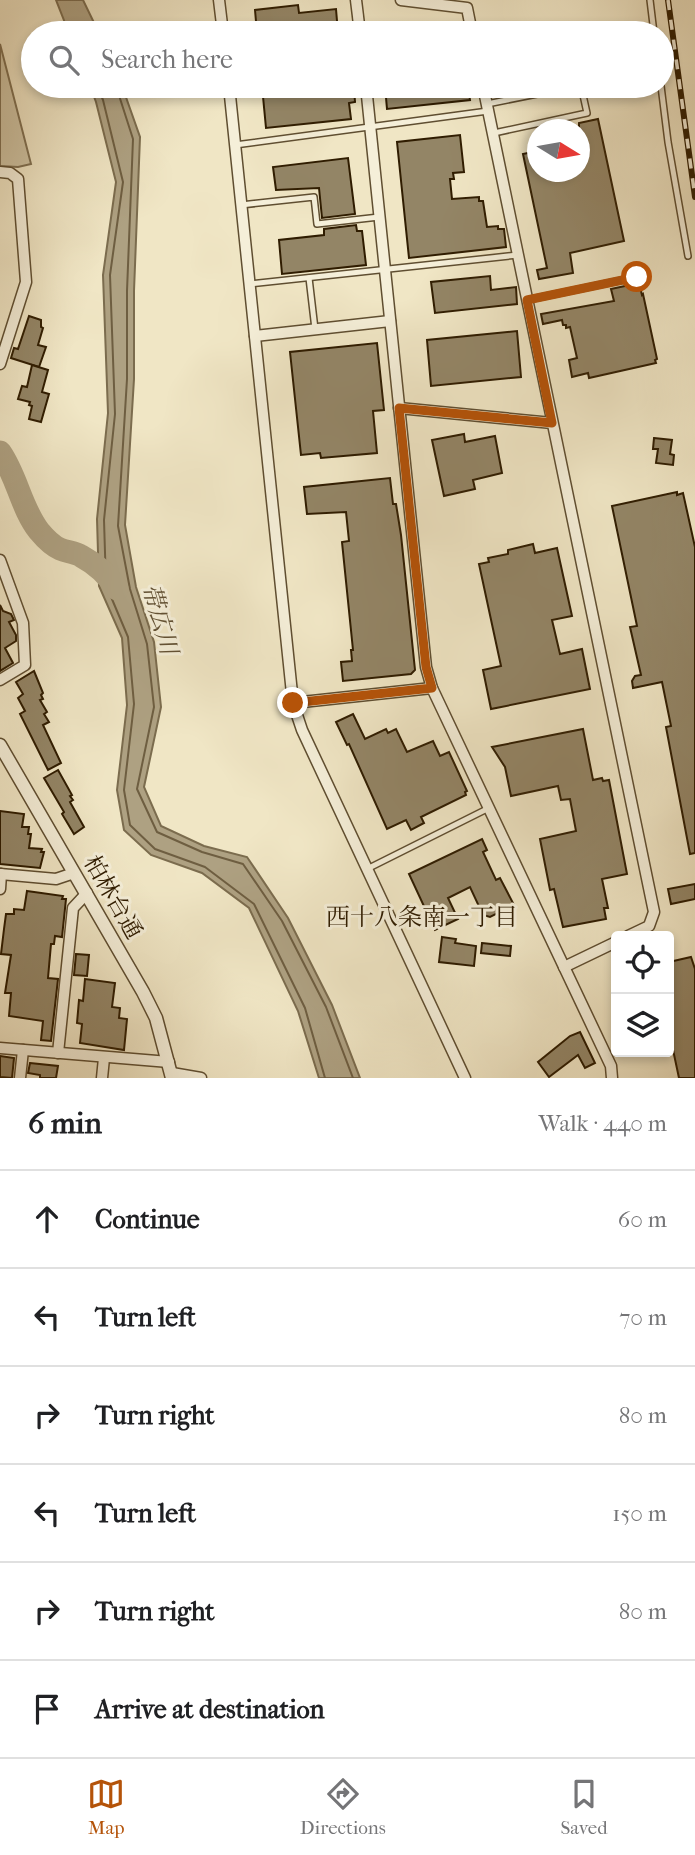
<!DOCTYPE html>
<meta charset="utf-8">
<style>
body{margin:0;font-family:"IM FELL French Canon","Noto Serif JP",serif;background:#f6f6f6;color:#202124}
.controls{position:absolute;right:21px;bottom:21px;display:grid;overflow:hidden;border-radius:7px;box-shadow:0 4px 10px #0003}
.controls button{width:63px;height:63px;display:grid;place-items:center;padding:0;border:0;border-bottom:2px solid #e0e0e0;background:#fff;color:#202124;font:35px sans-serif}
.compass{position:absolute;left:527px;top:119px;width:63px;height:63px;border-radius:50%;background:#fff;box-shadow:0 4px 10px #0003;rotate:101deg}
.stop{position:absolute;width:21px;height:21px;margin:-16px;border:5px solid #b45309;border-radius:50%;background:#fff}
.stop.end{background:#b45309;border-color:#fff;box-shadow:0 2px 7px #0008}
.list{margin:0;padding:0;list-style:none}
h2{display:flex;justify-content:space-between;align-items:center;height:91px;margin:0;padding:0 28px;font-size:30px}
h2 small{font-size:23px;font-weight:400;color:#757577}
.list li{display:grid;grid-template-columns:46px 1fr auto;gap:21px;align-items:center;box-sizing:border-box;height:98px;padding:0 28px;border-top:2px solid #e0e0e0}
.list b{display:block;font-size:26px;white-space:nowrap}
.list em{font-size:23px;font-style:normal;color:#757577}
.icon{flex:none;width:38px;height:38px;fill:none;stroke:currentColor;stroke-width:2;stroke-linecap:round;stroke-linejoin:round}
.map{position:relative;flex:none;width:695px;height:1078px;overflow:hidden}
.search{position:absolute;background:#fff;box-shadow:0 4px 10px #0003;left:21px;right:21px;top:21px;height:77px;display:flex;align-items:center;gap:18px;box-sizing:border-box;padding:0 24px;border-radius:38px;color:#757577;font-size:26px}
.sheet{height:679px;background:#fff}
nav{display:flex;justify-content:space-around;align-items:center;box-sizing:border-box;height:98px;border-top:2px solid #e0e0e0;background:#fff;font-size:19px;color:#757577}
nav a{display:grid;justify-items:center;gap:4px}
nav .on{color:#b45309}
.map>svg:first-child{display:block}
.green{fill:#cfc4a4;stroke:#7f7052;stroke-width:2}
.water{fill:#aea182;stroke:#7b6c4e;stroke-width:2}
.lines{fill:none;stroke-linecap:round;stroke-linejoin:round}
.shore{stroke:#6e5e41;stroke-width:2}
.river{stroke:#aea182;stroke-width:23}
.building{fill:#938566;stroke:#2f1c00;stroke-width:2}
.service-casing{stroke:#5f4e31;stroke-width:8}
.minor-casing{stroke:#5f4e31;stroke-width:13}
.tertiary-casing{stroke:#5f4e31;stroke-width:15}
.service{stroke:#f5efd9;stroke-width:5}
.minor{stroke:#f5efd9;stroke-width:10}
.tertiary{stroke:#f5efd9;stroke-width:12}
.rail-casing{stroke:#2f1c00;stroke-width:6}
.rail{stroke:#f5efd9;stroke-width:3.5;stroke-dasharray:10;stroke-linecap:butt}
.route{stroke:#b45309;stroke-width:9}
.labels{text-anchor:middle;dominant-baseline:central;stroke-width:6;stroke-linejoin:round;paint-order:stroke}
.street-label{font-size:23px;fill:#2f1c00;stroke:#f5efd9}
.water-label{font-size:24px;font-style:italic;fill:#625134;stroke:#f5efd9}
.neighbourhood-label{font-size:24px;fill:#2f1c00;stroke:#f5efd9}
</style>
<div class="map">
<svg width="695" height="1078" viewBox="0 0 695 1078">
<rect width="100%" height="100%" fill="#f0e6c5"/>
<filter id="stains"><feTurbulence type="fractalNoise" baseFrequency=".00286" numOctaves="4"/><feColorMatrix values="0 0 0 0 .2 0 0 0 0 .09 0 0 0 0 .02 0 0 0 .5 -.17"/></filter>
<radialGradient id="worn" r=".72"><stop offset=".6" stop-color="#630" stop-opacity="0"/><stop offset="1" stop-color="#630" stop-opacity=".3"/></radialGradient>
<path class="green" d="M0,44L31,164L18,167L0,166Z"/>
<g class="water">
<path d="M56,0H83L99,33H69Z"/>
<path d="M90,86H122L140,137L134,291V379L125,525L136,587L154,642L161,707L144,787L161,826L204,846L247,857L288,918L332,1005L360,1078H319L298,1011L249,908L202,873L151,855L124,830L117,790L127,705L122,638L99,586L97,519L108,413L103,275L116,182L96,102Z"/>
</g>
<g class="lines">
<g class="shore">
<path d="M97,86L103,100L123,182L110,275L115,414L104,520L106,585L128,637L134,704L124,790L130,825L155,849L205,867L254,904L305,1008L325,1078"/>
<path d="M116,86L133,139L127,291V379L118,526L130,589L147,644L154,707L137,789L157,832L202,852L243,864L282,921L326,1007L353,1078"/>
</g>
<path class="river" d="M0,452C17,476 21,508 39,531C44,537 53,546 60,549C67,552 75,552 81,556C96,564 108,575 117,589"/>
</g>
<g class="building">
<path d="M298,5L299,13L336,9L338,33H257L255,10Z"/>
<path d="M262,86L354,88L355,102L349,103L351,119L266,128Z"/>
<path d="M385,86H468L470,100L387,109Z"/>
<path d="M598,119L624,241L570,253L573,273L539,279L537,270L547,268L523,154L537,151V172H579V123Z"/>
<path d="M460,135L464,172L453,173L454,179H450L452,199L479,197V201H483L487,227L498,226V229H504L506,247L409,258L397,142Z"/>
<path d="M348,158L355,214L322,218L319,188L276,190L273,167Z"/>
<path d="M356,225L357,231H362L366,265L282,274L279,240L324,235V229Z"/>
<path d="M490,276L491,290L516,287L517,304L435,313L431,282Z"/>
<path d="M639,283L642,295L643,294L657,359L655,360L656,363L589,378L588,373L572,377L569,360L577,358L570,327L566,328V325H563L562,320L543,324L541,314L614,301L611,289Z"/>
<path d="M29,316L41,320V327L43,328L38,345L46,347L39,367L11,358L14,348L18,349Z"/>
<path d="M517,331L521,377L431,386L427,340Z"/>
<path d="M377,343L384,410L373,411L377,453L321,458L320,453L301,455L290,352Z"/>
<path d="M32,365L48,370L42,392L49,394L41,422L29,419L32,406L29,405L30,402L18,399L22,386L27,387Z"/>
<path d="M464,434L465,442L495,436L502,473L473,480L475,489L444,496L432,440Z"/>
<path d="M654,438L672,440L670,454L674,455L673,465L656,463L658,449H653Z"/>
<path d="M390,478L393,504H396L401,535L415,670L411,674L343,681L341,662L352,661L351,650H353L342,542L349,541L346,512L307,514L304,487Z"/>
<path d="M677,492V495L683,493L695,547V853L690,854L666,727L671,726L662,682L633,688L632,681L635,676L641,675L630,627L637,626L612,506Z"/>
<path d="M533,544L535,553L557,548L572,616L552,620L560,654L582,649L590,689L491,709L483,670L501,666L479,564L489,562L488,558L508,554V550Z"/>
<path d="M0,605L3,611L11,614L14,620L9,622L16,635V641L5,648L13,663L0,671Z"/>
<path d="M34,671L43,693L41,695L43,699L40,700L47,712L44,714L49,722L43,725L61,763L48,770L20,714L25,711L18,698L23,694L16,682Z"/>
<path d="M353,714L365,739L386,729L388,733L396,729L407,752L433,741L440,756L449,752L467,791L465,792L466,795L421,817L424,823L411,830L406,820L387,829L349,744L347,745L336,722Z"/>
<path d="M583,729L593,780L602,778L603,781L609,780L627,874L602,879L608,908H604L606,919L563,927L554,889L550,890L540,839L576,831L570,799L561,800L558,786L511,796L505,767L492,747Z"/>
<path d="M58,770L72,795L70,796L73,800L70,802L84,827L74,834L62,814L64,812L44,778Z"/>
<path d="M0,811L24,814L22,827H29L28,834H31L29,848L42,849L41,852H44L40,868L0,864Z"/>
<path d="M482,839L487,850L483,852L496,880L500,878L514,905L490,917L483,915L470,887L448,898L458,919L435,930L409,874Z"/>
<path d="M695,884V899L671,904L668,889Z"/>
<path d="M27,891L63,896L62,899H66L62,937L55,936L54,944H51L48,978L58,979L51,1041L41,1040L43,1021L9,1016L11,993H5L11,955L1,954L4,929L6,914H14V909L24,910Z"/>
<path d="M442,937L456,939L455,943L476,946L474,966L439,962Z"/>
<path d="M482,943L511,946L510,956L481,953Z"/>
<path d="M76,954L89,955L87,976L74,975Z"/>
<path d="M691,957L695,969V1078H679L669,1031V975L672,974L669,962Z"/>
<path d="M85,979L115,983L112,1007L120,1008L119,1018L127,1019L124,1050L80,1043L82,1024L77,1023L79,1000L83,1001Z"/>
<path d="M580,1032L595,1063L585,1068L578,1055L549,1077L538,1062L570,1036Z"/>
<path d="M0,1056L14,1058L12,1078L0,1077Z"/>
<path d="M30,1063L58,1066L56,1078H40V1075L28,1073Z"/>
</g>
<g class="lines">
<g class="service-casing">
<g id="service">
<path d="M650,0L654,33"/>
<path d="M661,86L668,142L688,256"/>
<path d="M487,104L577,86"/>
<path d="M494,133L587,113L581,86"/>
<path d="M235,145L488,111"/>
<path d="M241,205L314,197L317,224L379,217"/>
<path d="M309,278L315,329"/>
<path d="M250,284L518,255"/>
<path d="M527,300L637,277"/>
<path d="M367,869L489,808"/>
</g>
</g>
<g class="minor-casing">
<g id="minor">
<path d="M219,0L223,33"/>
<path d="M356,0L360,33"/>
<path d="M401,0L467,8L472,33"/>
<path d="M229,86L293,703L302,730L465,1078"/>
<path d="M366,86L426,667L432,688L611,1066L612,1078"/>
<path d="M483,86L654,912L649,926L628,936"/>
<path d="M0,172L10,173L18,179L26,282L0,364"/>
<path d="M255,336L390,321"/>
<path d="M399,408L552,423"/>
<path d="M0,560L23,623L25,665L0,680"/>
<path d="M293,703L432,688"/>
<path d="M0,874L56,879L74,873"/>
<path d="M0,889L1,874"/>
<path d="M564,967L616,942"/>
<path d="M0,1048L169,1062"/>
<path d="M58,1053L73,908L87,893"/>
<path d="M172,1073L201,1078"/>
<path d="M20,1078L23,1050"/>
<path d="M102,1078L104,1058"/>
</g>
</g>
<g class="tertiary-casing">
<path id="tertiary" d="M0,745L143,992L156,1018L172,1078"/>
</g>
<use href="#service" class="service"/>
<use href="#minor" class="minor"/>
<use href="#tertiary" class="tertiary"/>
<g class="rail-casing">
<path id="rail" d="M668,0L695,197"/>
</g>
<use href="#rail" class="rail"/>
</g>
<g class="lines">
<path class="route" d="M293,703L432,688L426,667L399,408L552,423L527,300L637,277"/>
</g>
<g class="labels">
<g class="street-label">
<text transform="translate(113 897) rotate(60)">柏林台通</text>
</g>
<g class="water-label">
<text transform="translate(160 619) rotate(74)">帯広川</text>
</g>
<g class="neighbourhood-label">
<text x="422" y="917">西十八条南一丁目</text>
</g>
</g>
<rect width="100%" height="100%" filter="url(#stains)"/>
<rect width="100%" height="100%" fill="url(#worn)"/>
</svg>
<div class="controls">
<button><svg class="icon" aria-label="locate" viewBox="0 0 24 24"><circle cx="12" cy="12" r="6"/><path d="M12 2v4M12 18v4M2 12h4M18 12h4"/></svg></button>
<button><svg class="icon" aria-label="layers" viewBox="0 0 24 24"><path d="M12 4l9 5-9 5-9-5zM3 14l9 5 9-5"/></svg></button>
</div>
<svg class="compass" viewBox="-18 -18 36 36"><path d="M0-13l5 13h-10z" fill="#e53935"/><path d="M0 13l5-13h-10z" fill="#757577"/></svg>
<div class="stop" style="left:637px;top:277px"></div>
<div class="stop end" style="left:293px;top:703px"></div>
<div class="search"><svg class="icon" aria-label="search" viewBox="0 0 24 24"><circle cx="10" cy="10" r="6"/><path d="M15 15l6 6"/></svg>Search here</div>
</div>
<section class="sheet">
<h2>6 min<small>Walk · 440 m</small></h2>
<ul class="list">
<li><svg class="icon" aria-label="ahead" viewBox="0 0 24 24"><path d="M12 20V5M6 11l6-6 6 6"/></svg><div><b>Continue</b></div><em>60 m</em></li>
<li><svg class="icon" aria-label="left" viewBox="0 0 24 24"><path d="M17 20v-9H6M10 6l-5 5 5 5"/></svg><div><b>Turn left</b></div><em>70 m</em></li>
<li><svg class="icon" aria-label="right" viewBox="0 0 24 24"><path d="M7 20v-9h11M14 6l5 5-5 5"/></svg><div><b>Turn right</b></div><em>80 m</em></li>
<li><svg class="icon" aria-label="left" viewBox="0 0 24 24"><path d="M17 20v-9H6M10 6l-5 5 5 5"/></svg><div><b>Turn left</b></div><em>150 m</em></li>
<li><svg class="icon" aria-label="right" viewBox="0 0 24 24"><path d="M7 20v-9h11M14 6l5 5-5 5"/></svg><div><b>Turn right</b></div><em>80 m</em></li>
<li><svg class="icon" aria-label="arrive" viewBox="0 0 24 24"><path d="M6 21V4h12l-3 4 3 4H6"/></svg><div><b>Arrive at destination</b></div></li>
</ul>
</section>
<nav>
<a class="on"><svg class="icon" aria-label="map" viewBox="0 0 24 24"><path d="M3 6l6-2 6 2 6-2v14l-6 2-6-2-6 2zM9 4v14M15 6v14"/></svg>Map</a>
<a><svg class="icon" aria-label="directions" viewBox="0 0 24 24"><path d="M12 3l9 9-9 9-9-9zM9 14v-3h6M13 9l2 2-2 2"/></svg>Directions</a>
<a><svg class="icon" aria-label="saved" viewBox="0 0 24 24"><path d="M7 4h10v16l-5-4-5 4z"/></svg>Saved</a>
</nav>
